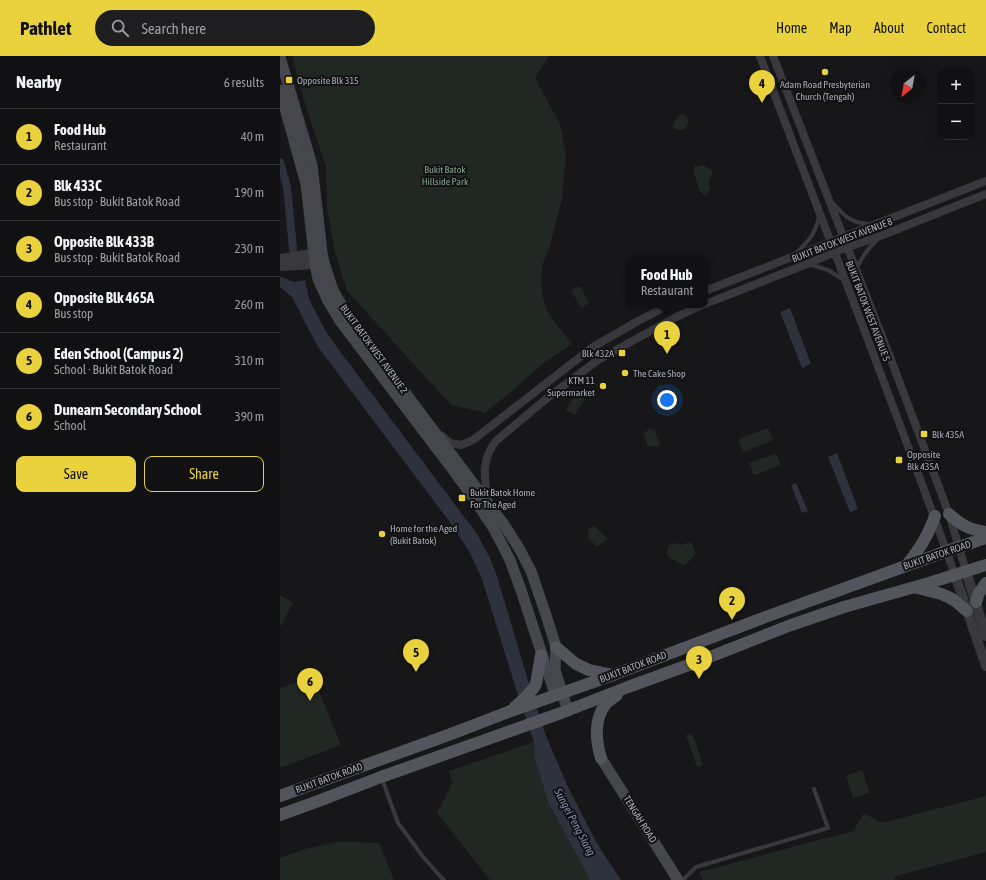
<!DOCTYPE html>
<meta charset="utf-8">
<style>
body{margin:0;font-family:"Asap Condensed",sans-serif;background:#1e1e20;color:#f1f3f6}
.controls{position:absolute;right:12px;top:12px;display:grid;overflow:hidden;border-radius:8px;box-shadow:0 4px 16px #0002}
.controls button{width:36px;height:36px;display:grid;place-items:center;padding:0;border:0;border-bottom:1px solid #303032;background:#111012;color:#f1f3f6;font:20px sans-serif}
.compass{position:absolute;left:610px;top:12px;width:36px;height:36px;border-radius:50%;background:#111012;box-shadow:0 4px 16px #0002;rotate:211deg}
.you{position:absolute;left:387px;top:344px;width:14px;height:14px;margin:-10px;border:3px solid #fff;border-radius:50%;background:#1a73e8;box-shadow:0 0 0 6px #1a73e833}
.badge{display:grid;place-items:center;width:26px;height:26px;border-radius:50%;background:#e9d23d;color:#111;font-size:13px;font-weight:700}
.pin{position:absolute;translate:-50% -33px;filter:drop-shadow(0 1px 2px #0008)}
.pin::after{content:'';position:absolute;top:21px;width:14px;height:12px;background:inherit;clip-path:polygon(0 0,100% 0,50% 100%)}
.popup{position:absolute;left:346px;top:200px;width:82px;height:52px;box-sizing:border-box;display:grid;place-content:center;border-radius:8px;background:#111012;filter:drop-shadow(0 1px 3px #0005);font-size:13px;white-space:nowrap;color:#9c9d9f}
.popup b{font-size:15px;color:#f1f3f6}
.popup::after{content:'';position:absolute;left:50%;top:100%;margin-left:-8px;border:8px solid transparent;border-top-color:#111012}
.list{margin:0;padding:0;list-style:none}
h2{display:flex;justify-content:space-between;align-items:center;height:52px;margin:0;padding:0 16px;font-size:17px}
h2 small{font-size:13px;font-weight:400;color:#9c9d9f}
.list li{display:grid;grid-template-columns:26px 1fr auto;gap:12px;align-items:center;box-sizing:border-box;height:56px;padding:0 16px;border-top:1px solid #303032}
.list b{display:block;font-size:15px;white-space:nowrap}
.list p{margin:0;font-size:13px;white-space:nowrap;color:#9c9d9f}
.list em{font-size:13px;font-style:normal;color:#9c9d9f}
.actions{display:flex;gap:8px;padding:12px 16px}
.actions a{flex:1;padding:9px 0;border:1px solid #e9d23d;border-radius:8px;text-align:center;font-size:14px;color:#e9d23d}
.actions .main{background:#e9d23d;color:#111}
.icon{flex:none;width:22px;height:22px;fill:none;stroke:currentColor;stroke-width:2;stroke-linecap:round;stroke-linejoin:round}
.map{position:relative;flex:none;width:706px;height:824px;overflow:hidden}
header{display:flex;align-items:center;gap:24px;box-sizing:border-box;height:56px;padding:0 20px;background:#e9d23d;color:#111}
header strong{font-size:19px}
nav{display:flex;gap:22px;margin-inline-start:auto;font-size:14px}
.search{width:280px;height:36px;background:#1e1e20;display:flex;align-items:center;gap:10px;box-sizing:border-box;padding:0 14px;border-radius:22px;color:#9c9d9f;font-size:15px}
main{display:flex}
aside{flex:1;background:#111012}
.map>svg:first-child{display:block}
.green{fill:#212823}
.water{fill:#2d323c}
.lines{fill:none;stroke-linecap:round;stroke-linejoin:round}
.canal{stroke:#2d323c;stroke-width:8}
.service{stroke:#38383d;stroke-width:4}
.minor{stroke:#38383d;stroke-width:8}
.tertiary{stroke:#38383d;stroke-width:10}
.secondary{stroke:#46464d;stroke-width:11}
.primary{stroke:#54545c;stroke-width:12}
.poi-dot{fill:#e9d23d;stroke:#121113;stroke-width:1.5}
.labels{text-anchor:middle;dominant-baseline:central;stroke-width:4;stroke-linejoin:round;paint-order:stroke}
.poi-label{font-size:10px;fill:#a9abb8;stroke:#121113;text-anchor:start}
.park-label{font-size:10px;fill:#81a28a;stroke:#121113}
.street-label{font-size:10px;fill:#a9abb8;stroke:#121113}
.water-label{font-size:11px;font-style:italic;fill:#8291b1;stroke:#121113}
</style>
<header>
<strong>Pathlet</strong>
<div class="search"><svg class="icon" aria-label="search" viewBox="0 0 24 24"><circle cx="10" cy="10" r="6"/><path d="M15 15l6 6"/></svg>Search here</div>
<nav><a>Home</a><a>Map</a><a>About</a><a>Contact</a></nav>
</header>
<main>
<aside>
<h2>Nearby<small>6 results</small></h2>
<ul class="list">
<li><span class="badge">1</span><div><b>Food Hub</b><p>Restaurant</p></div><em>40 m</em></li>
<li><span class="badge">2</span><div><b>Blk 433C</b><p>Bus stop · Bukit Batok Road</p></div><em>190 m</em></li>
<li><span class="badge">3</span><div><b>Opposite Blk 433B</b><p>Bus stop · Bukit Batok Road</p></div><em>230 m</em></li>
<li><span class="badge">4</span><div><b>Opposite Blk 465A</b><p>Bus stop</p></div><em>260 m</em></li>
<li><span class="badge">5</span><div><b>Eden School (Campus 2)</b><p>School · Bukit Batok Road</p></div><em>310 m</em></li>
<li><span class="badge">6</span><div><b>Dunearn Secondary School</b><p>School</p></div><em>390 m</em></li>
</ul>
<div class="actions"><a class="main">Save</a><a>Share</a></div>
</aside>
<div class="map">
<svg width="706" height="824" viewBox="0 0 706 824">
<rect width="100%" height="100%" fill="#171618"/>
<g class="green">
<path d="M12,0H269L255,22L280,68L286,98L282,143L270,190L263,207L261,219L262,238L265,250L271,261L292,288L264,307L233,334L205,357L171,349L67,235L55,196L47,152L46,111L26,51Z"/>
<path d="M403,57C410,65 409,64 405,74H397L393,71V68L400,58Z"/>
<path d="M415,109L418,111L424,109L429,113H431L433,118C429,123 428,126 431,133L428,136L426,140C419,136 419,133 417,126C415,117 412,120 415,109Z"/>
<path d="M300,230L309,247L301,252L291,234Z"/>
<path d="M296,337L305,343L295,359L286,354Z"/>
<path d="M488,372L493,384L463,396L458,383Z"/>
<path d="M369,373L373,374L376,378L380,387L379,390L368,391L364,378V377Z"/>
<path d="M496,397L501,409L474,419L469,407Z"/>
<path d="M313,469L328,483L318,490H316L308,481L309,477L307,475Z"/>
<path d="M411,486L416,498L405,509H402L388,500L387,496L389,489L398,487L400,489Z"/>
<path d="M0,539L13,547L0,571Z"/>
<path d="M33,620L61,689L0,712V632Z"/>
<path d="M412,677L423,709L417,711L406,679Z"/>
<path d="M254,686L255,703L268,746L310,824H210L157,757L172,728L169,715Z"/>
<path d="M582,714L590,737L573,742L566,720Z"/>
<path d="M706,740V796L616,820L613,824H423L419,816L573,775L584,757L602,767Z"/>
<path d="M61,785L99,787L114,824H0V802L25,793Z"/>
</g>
<g class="water">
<path d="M0,221L4,222L14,226L25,224L29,243L45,274L59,294L197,478L210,502L216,517L247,621L266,680L288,731L310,774L318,789L341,824H310L268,746L255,703L254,686L236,633L202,523L190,497L172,469L38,291L12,241L0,231Z"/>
<path d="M510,252L531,308L522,312L500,256Z"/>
<path d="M557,397L578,453L570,456L548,401Z"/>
<path d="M516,427L528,455L522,457L511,429Z"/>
</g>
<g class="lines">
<path class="canal" d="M0,106L7,131L13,193"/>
<g class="service">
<path d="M553,147C564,160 571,167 589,168"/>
<path d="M516,197C529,185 536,177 539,160"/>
<path d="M528,208L548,214L564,224"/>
<path d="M576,213C582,201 588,192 598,183"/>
<path d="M102,723L118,767L144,802L160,820L164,824"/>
<path d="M403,824L416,811L548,772L534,733"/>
</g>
<g class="minor">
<path d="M480,0C545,173 613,345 675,519"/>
<path d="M493,0L607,293L669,458L686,515"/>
<path d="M425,235C519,199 612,161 706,125"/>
<path d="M425,248L527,208L555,196L603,179L706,138"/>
<path d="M162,380L170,387L181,389L193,384L313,291L358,265L389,249"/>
<path d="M208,447C205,423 200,405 216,385L266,343L318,304L396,261L422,249"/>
</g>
<g class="tertiary">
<path d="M0,203L19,200L34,197L41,196"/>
<path d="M0,210L35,208L42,207"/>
<path d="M686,515L706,580"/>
<path d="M675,519L706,610"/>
</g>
<g class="secondary">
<path d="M0,1L32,109L42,196L44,207L53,234L67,259L223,467L239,492L251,515L267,562L276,591L275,614L288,655"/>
<path d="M0,34L26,128L35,208L38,223L48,245L60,265L173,414L192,440L214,473L230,504L241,534L275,638"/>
<path d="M321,702L398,824"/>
</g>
<g class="primary">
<path d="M669,458C681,469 690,474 706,476"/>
<path d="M627,509C640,492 647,482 655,460"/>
<path d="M637,532C650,535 664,537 675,545C679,548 683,552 687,555"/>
<path d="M696,546L699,537L706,527"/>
<path d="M276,591L296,608L309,614L333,619"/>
<path d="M234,652C242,644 251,638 256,628L261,599"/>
<path d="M321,702C316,685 313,665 325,649C328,645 333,642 337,639"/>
<path d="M0,740L171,678L228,656L333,619L491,559L667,495L706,482"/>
<path d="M0,759L41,744L101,721L281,657L348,631L417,606L511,569L564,551L649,527L706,509"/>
</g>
</g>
<g class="poi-dot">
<circle cx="545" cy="16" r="4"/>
<rect x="5" y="20" width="8" height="8" rx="2"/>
<rect x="338" y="293" width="8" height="8" rx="2"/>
<circle cx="345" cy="317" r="4"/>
<circle cx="323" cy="330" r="4"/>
<rect x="640" y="374" width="8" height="8" rx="2"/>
<rect x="615" y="400" width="8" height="8" rx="2"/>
<rect x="178" y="438" width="8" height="8" rx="2"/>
<circle cx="102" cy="478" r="4"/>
</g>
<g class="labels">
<g class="poi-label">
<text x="17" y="24">Opposite Blk 315</text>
<text x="545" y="28" text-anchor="middle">Adam Road Presbyterian<tspan x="545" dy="12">Church (Tengah)</tspan></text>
<text x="334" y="297" text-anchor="end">Blk 432A</text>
<text x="353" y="317">The Cake Shop</text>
<text x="315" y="324" text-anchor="end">KTM 11<tspan x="315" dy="12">Supermarket</tspan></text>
<text x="652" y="378">Blk 435A</text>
<text x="627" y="398">Opposite<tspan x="627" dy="12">Blk 435A</tspan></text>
<text x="190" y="436">Bukit Batok Home<tspan x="190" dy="12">For The Aged</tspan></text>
<text x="110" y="472">Home for the Aged<tspan x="110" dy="12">(Bukit Batok)</tspan></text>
</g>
<g class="park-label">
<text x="165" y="113">Bukit Batok<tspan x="165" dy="12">Hillside Park</tspan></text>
</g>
<g class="street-label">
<text transform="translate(562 184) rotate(-21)">BUKIT BATOK WEST AVENUE 8</text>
<text transform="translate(588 255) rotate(69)">BUKIT BATOK WEST AVENUE 5</text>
<text transform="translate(94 293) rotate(54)">BUKIT BATOK WEST AVENUE 2</text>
<text transform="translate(657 499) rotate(-19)">BUKIT BATOK ROAD</text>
<text transform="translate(353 611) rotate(-21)">BUKIT BATOK ROAD</text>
<text transform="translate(49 722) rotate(-20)">BUKIT BATOK ROAD</text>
<text transform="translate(360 763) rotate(58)">TENGAH ROAD</text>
</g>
<g class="water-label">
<text transform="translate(295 766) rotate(62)">Sungei Peng Siang</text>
</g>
</g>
</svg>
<div class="controls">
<button>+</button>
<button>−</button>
</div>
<svg class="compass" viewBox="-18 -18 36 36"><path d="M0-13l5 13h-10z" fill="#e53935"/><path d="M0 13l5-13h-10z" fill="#9c9d9f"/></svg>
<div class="you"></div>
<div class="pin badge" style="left:387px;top:298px">1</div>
<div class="popup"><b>Food Hub</b>Restaurant</div>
<div class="pin badge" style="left:452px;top:564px">2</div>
<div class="pin badge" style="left:419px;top:623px">3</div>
<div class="pin badge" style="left:482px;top:47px">4</div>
<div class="pin badge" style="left:136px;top:616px">5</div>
<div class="pin badge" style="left:30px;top:645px">6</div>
</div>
</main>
